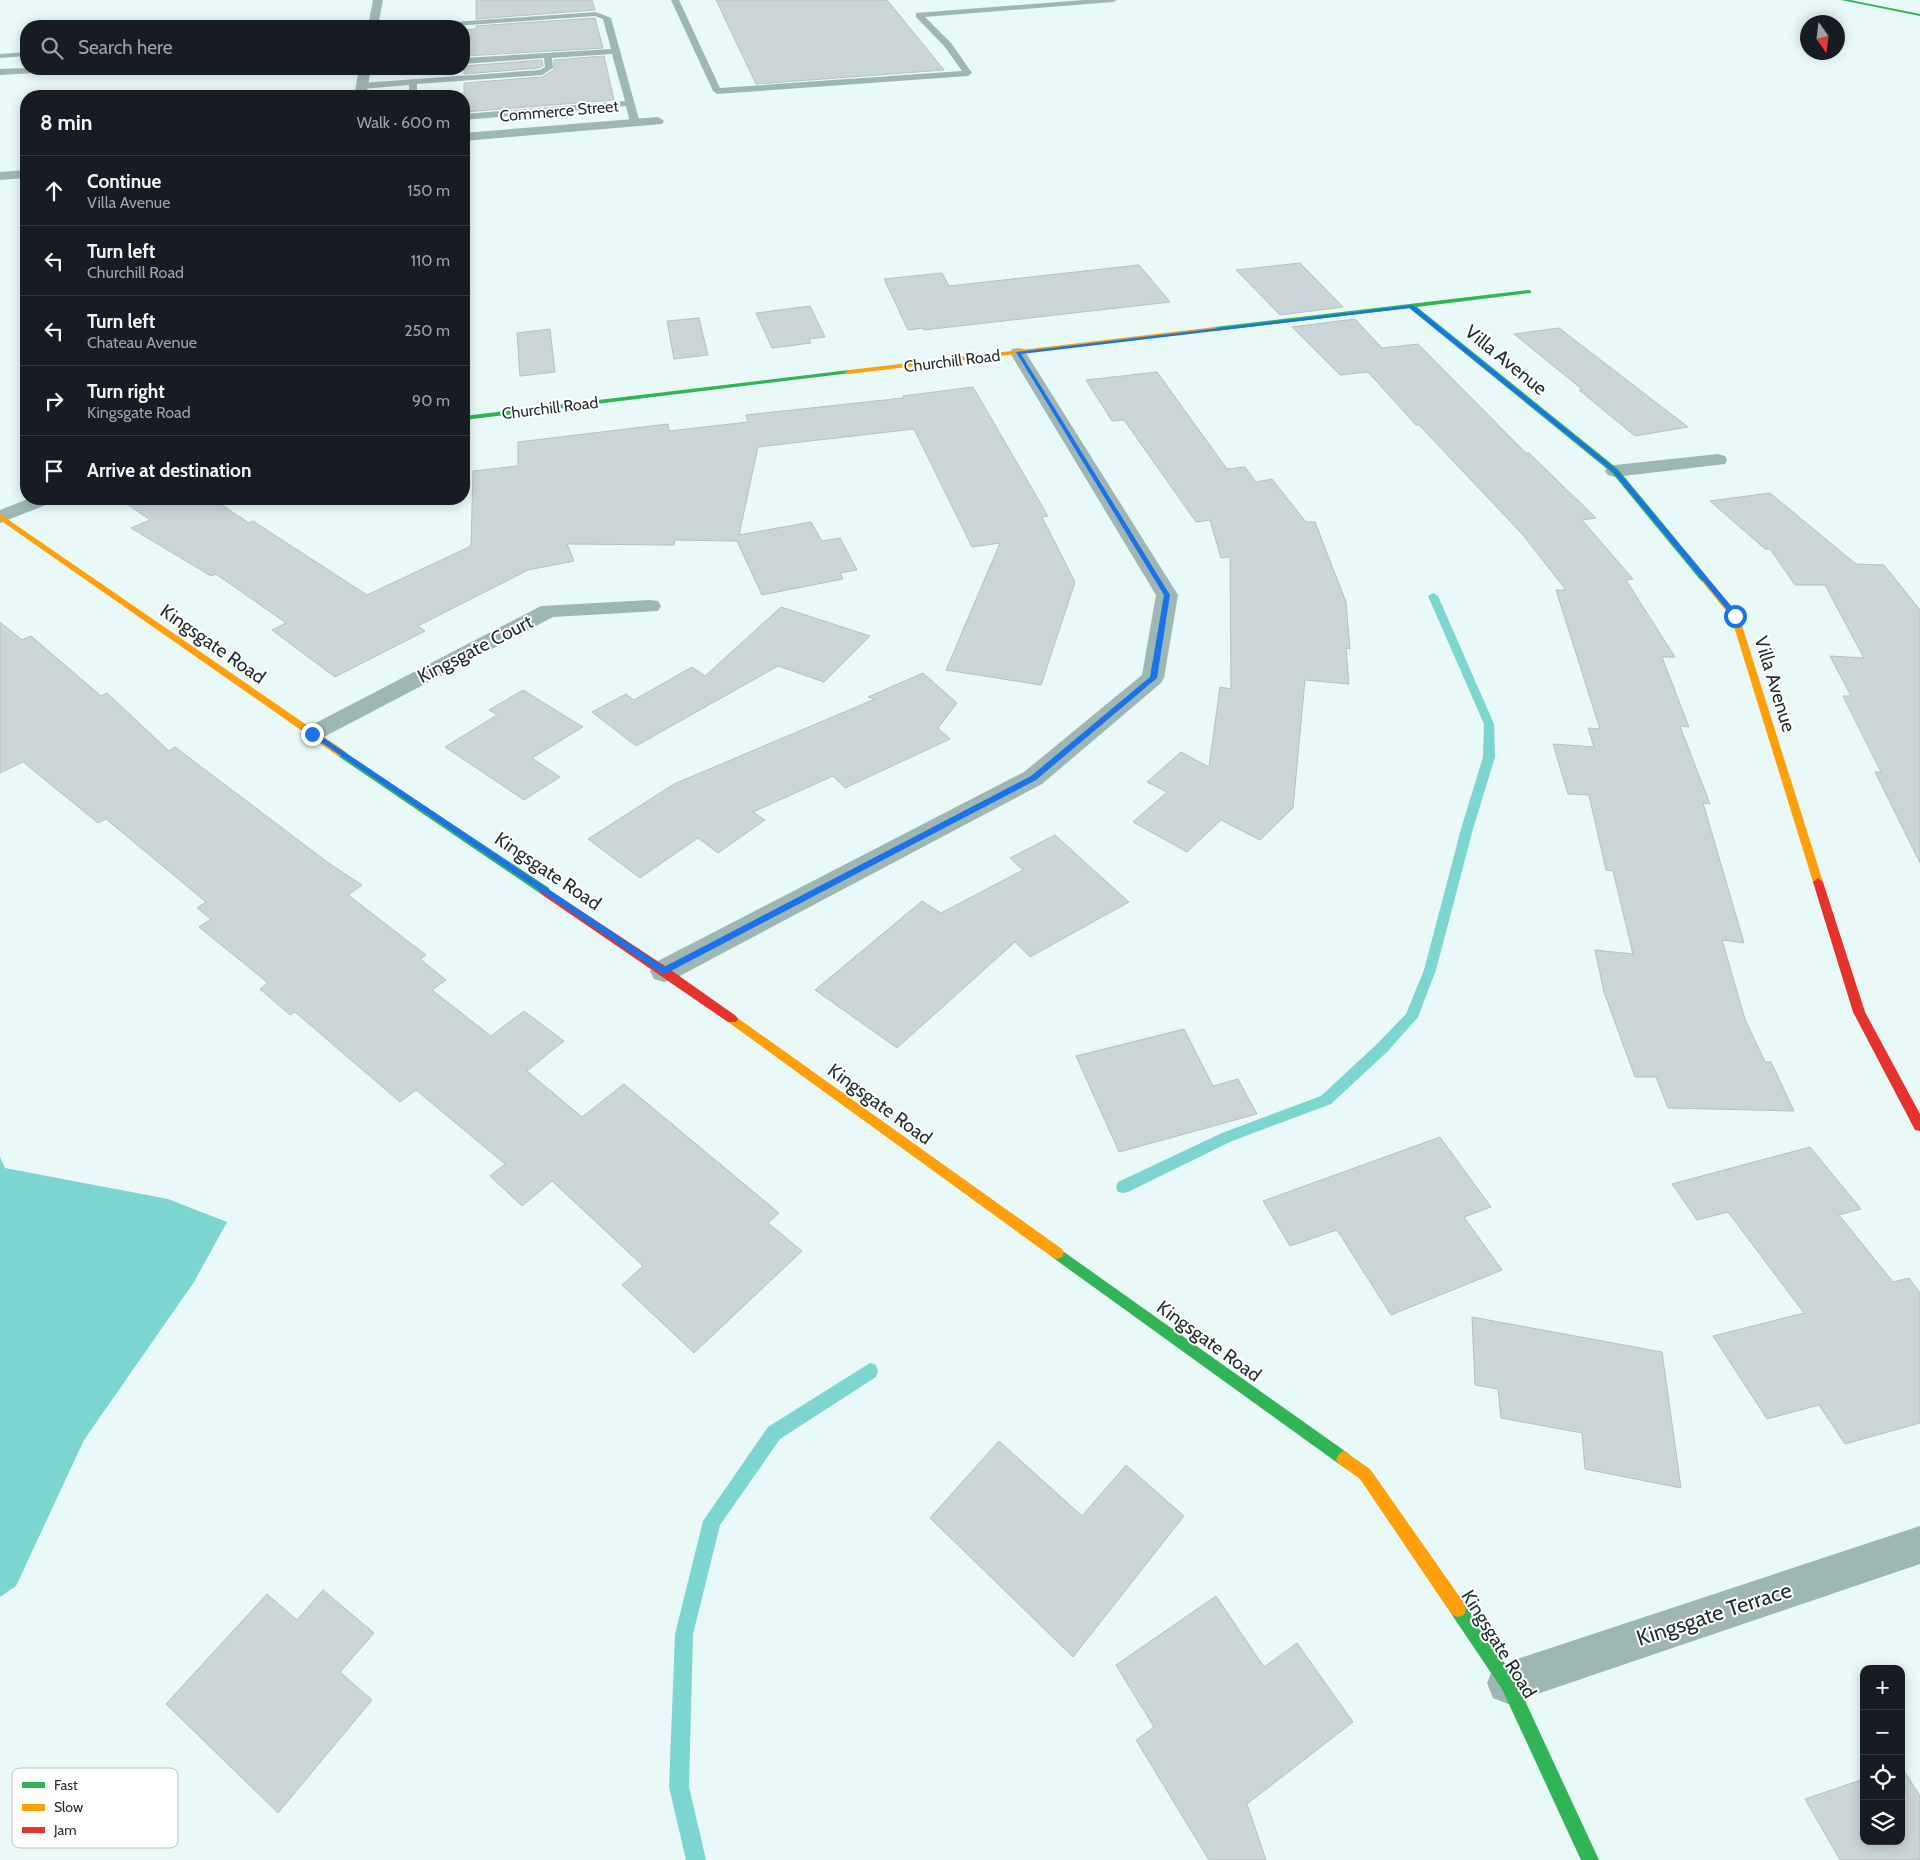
<!DOCTYPE html>
<meta charset="utf-8">
<style>
body{margin:0;font-family:Cabin,sans-serif;background:#20242c;color:#f1f3f6}
.controls{position:absolute;right:15px;bottom:15px;display:grid;overflow:hidden;border-radius:10px;box-shadow:0 2px 12px #0003}
.controls button{width:45px;height:45px;display:grid;place-items:center;padding:0;border:0;border-bottom:1px solid #363941;background:#171b24;color:#f1f3f6;font:25px sans-serif}
.compass{position:absolute;left:1800px;top:15px;width:45px;height:45px;border-radius:50%;background:#171b24;box-shadow:0 2px 12px #0003;rotate:166deg}
.stop{position:absolute;width:15px;height:15px;margin:-11px;border:4px solid #1a73e8;border-radius:50%;background:#fff}
.stop.end{background:#1a73e8;border-color:#fff;box-shadow:0 1px 5px #0008}
.list{margin:0;padding:0;list-style:none}
h2{display:flex;justify-content:space-between;align-items:center;height:65px;margin:0;padding:0 20px;font-size:21px}
h2 small{font-size:16px;font-weight:400;color:#9ea1a6}
.list li{display:grid;grid-template-columns:32px 1fr auto;gap:15px;align-items:center;box-sizing:border-box;height:70px;padding:0 20px;border-top:1px solid #363941}
.list b{display:block;font-size:19px;white-space:nowrap}
.list p{margin:0;font-size:16px;white-space:nowrap;color:#9ea1a6}
.list em{font-size:16px;font-style:normal;color:#9ea1a6}
.icon{flex:none;width:28px;height:28px;fill:none;stroke:currentColor;stroke-width:2;stroke-linecap:round;stroke-linejoin:round}
.map{position:relative;flex:none;width:1920px;height:1860px;overflow:hidden}
.search{position:absolute;background:#171b24;box-shadow:0 2px 12px #0003;left:20px;top:20px;width:450px;height:55px;display:flex;align-items:center;gap:12px;box-sizing:border-box;padding:0 18px;border-radius:20px;color:#9ea1a6;font-size:19px}
.panel{position:absolute;background:#171b24;box-shadow:0 2px 12px #0003;left:20px;top:90px;width:450px;height:415px;border-radius:20px}
.map>svg:first-child{display:block}
.water{fill:#7cd5cf}
.lines{fill:none;stroke-linecap:round;stroke-linejoin:round}
.stream{fill:#7cd5cf;fill-rule:evenodd}
.building{fill:#c9d6d5;stroke:#b4c1c0}
.lane{fill:#9eb7b5;fill-rule:evenodd}
.street{fill:#9eb7b5;fill-rule:evenodd}
.fast{fill:#30b455;fill-rule:evenodd}
.slow{fill:#ff9f0a;fill-rule:evenodd}
.jam{fill:#e5322d;fill-rule:evenodd}
.route{fill:#1a73e8}
.labels{text-anchor:middle;dominant-baseline:central;stroke-width:4;stroke-linejoin:round;paint-order:stroke}
.far-street-label{font-size:16px;fill:#1f2c2b;stroke:#fff}
.street-label{font-size:19px;fill:#1f2c2b;stroke:#fff}
.near-street-label{font-size:22px;fill:#1f2c2b;stroke:#fff}
.key{fill:#fff;stroke:#bcc0bf;stroke-width:1}
.key-label{font-size:14px;fill:#1f2c2b}
</style>
<div class="map">
<svg width="1920" height="1860" viewBox="0 0 1920 1860">
<rect width="100%" height="100%" fill="#e9f9f7"/>
<path class="water" d="M0,1157L5,1168L168,1199L227,1222L194,1282L84,1440L16,1586L0,1597Z"/>
<g class="lines">
<g class="stream">
<path d="M1433,593L1438,596L1494,724L1495,757L1473,829L1436,970L1418,1017L1387,1052L1331,1104L1232,1141L1128,1192L1123,1193L1118,1192L1116,1187L1118,1182L1222,1133L1321,1096L1377,1044L1406,1014L1424,970L1461,829L1483,757L1484,724L1428,596Z"/>
<path d="M870,1363L876,1365L878,1371L876,1377L780,1439L720,1525L693,1634L689,1787L706,1860H686L669,1787L675,1634L703,1521L768,1427Z"/>
</g>
</g>
<g class="building">
<path d="M476,0H592L595,10L476,19Z"/>
<path d="M716,0H887L944,70L756,84Z"/>
<path d="M595,18L603,48L464,56V30L476,29V26Z"/>
<path d="M604,56L614,100L464,112V83L542,77L554,70V60Z"/>
<path d="M542,60L543,66L539,68L464,74V66Z"/>
<path d="M1300,263L1343,307L1280,315L1236,270Z"/>
<path d="M1139,265L1170,302L924,330L923,328L908,330L884,279L942,273L949,286Z"/>
<path d="M810,306L825,337L809,339L811,343L772,348L756,313Z"/>
<path d="M699,318L708,355L674,359L667,321Z"/>
<path d="M1355,319L1382,348L1418,344L1526,453H1529L1596,518L1582,520L1633,579L1626,580L1675,657H1662L1689,727L1680,726L1710,804L1703,803L1744,943L1722,940L1745,1019L1765,1062H1771L1794,1111L1668,1108L1656,1077H1635L1604,992L1595,950L1633,954L1613,871L1606,870L1589,795L1568,794L1553,744L1594,747L1588,728L1600,729L1556,590H1566L1523,535L1419,425H1416L1368,372L1340,375L1292,327Z"/>
<path d="M1559,328L1688,427L1635,436L1579,390H1583L1514,334Z"/>
<path d="M550,329L555,372L520,376L517,333Z"/>
<path d="M1157,372L1227,469L1245,467L1256,482L1272,479L1306,522H1315L1346,602L1350,649L1346,648L1349,684L1305,680L1293,808L1260,840L1221,820L1187,852L1133,822L1167,792L1147,782L1181,752L1209,767L1220,687L1231,689L1230,557L1221,558L1210,520L1196,522L1124,420L1112,421L1086,380Z"/>
<path d="M973,387L1048,516L1042,517L1075,582L1041,685L946,670L1000,543L972,547L914,429L758,447L739,535L811,522L822,541L840,538L857,570L840,573L843,579L762,595L737,541L675,540L674,545L567,544L574,561L528,570L418,626L425,631L335,677L272,630L286,623L216,574L211,576L131,528L150,520L120,499H213L249,523L253,521L367,595L471,546L473,471L518,466V442L668,424L669,431L748,422L746,415L903,398V396Z"/>
<path d="M1770,493L1856,564L1884,565L1920,610V863L1875,772H1881L1843,696H1851L1830,656L1864,658L1825,585H1795L1770,549H1765L1710,501Z"/>
<path d="M781,607L870,636L824,682L778,666L636,746L592,712L626,694L634,700L692,667L705,676Z"/>
<path d="M0,622L22,640L31,636L101,696L107,693L169,751L175,747L330,864L362,885L348,895L426,955L420,959L446,980L432,990L491,1036L524,1011L564,1041L527,1071L582,1117L624,1084L779,1213L768,1223L802,1251L694,1353L622,1285L643,1266L552,1181L522,1206L490,1176L505,1164L416,1090L400,1102L295,1012L290,1015L260,989L268,983L199,927L211,919L197,908L206,902L106,819L98,823L23,762L0,773Z"/>
<path d="M923,673L957,703L938,728L950,739L845,788L833,776L753,812L765,820L718,853L698,838L640,878L588,839L674,784L875,699L868,697Z"/>
<path d="M523,690L583,727L532,758L560,777L524,800L445,747L497,715L489,710Z"/>
<path d="M1055,835L1129,902L1030,957L1015,942L897,1048L815,990L922,901L941,913L1023,870L1010,858Z"/>
<path d="M1184,1029L1213,1086L1238,1079L1257,1114L1119,1152L1076,1056Z"/>
<path d="M1440,1137L1491,1207L1464,1217L1502,1270L1391,1315L1337,1230L1290,1246L1263,1201Z"/>
<path d="M1810,1147L1861,1209L1839,1215L1893,1282L1909,1278L1920,1293V1423L1845,1444L1819,1405L1767,1419L1713,1336L1804,1313L1728,1212L1697,1220L1672,1184Z"/>
<path d="M1472,1317L1662,1352L1681,1488L1585,1469L1582,1433L1501,1418L1498,1389L1475,1385Z"/>
<path d="M999,1441L1082,1516L1126,1465L1184,1516L1073,1657L930,1518Z"/>
<path d="M323,1590L374,1633L340,1672L372,1700L278,1813L166,1704L267,1594L297,1620Z"/>
<path d="M1216,1596L1264,1667L1297,1643L1353,1722L1247,1804L1266,1860H1209L1136,1740L1154,1727L1116,1665Z"/>
<path d="M1901,1766L1920,1796V1860H1840L1805,1799L1864,1779V1841H1901Z"/>
</g>
<g class="lines">
<g class="lane">
<path d="M671,0H679L720,88L962,71L945,47L916,17V13L1084,0H1117L1113,2L925,17L951,43L972,73L968,76L717,94L713,91Z"/>
<path d="M596,12L611,18L640,123L638,125H632L630,123L626,106L464,120V114L625,101L612,54L552,58L553,68L542,75L417,84V96H409V85L362,89L358,86L362,83L540,70L545,67L544,58L464,64V58L611,49L603,19L595,16L455,26H421L425,24Z"/>
<path d="M26,52V56L0,58V54Z"/>
<path d="M26,68V69H55L51,72L0,75V69Z"/>
</g>
<g class="street">
<path d="M373,0H383L378,26H368Z"/>
<path d="M359,69H371L366,96H354Z"/>
<path d="M658,117L664,121L662,124L464,141V133Z"/>
<path d="M26,170V178L0,180V172Z"/>
<path d="M1018,348L1024,349L1026,353L1178,595L1164,678L1161,683L1042,784L674,979L664,982L654,979L650,971L654,963L1024,772L1142,675L1156,595L1010,353L1012,349Z"/>
<path d="M1718,454L1725,456L1727,460L1725,464L1615,477L1608,475L1605,471L1608,467L1615,465Z"/>
<path d="M28,499H54L51,503L0,523V510Z"/>
<path d="M650,600L658,601L661,606L658,611L553,617L320,739L312,742L304,739L300,734L304,729L541,606Z"/>
<path d="M1920,1526V1564L1508,1704L1493,1698L1487,1683L1493,1668L1508,1662Z"/>
</g>
<g class="fast">
<path d="M1841,0H1850L1920,14V16Z"/>
<path d="M1529,290L1531,291V293L1417,307L1618,469L1708,578V582H1702L1612,473L1409,308L1215,331L1212,329L1215,327Z"/>
<path d="M849,370L853,372L851,373L464,420V416Z"/>
<path d="M342,751L549,888L550,891L549,894H541L338,756L337,754L338,752Z"/>
<path d="M1057,1247L1349,1454L1352,1459L1349,1464L1344,1467L1339,1464L1052,1257L1050,1253L1052,1249Z"/>
<path d="M1458,1601L1464,1603L1514,1677L1599,1860H1581L1502,1689L1452,1615L1450,1609L1452,1603Z"/>
</g>
<g class="slow">
<path d="M1215,327L1218,329L1217,330L849,374L845,372L849,370Z"/>
<path d="M0,514L346,752L347,754L346,756H338L0,520Z"/>
<path d="M1705,577L1708,578L1739,616L1823,882L1822,885L1818,886L1813,882L1731,617L1701,580Z"/>
<path d="M732,1014L1062,1249L1064,1253L1062,1257L1057,1259L1052,1257L728,1022L726,1019L728,1016Z"/>
<path d="M1344,1451L1370,1469L1464,1603L1466,1609L1464,1615L1458,1617L1452,1615L1360,1479L1339,1464L1336,1459L1339,1454Z"/>
</g>
<g class="jam">
<path d="M1818,878L1823,882L1865,1012L1920,1114V1131L1915,1130L1853,1012L1813,882Z"/>
<path d="M545,887L668,968L736,1016L738,1019L736,1022H728L541,894L540,891L541,888Z"/>
</g>
</g>
<path class="route" d="M1413,305L1617,470L1738,614V617H1733L1613,472L1410,308L1021,354L1170,595L1157,678L1036,780L667,973H661L309,734L315,732L664,967L1031,776L1150,677L1164,595L1016,352Z"/>
<g class="labels">
<g class="far-street-label">
<text transform="translate(559 111) rotate(-5)">Commerce Street</text>
<text transform="translate(952 361) rotate(-7)">Churchill Road</text>
<text transform="translate(550 408) rotate(-7)">Churchill Road</text>
</g>
<g class="street-label">
<text transform="translate(1506 360) rotate(39)">Villa Avenue</text>
<text transform="translate(213 644) rotate(35)">Kingsgate Road</text>
<text transform="translate(475 649) rotate(-27)">Kingsgate Court</text>
<text transform="translate(1775 684) rotate(73)">Villa Avenue</text>
<text transform="translate(548 871) rotate(34)">Kingsgate Road</text>
<text transform="translate(880 1104) rotate(36)">Kingsgate Road</text>
<text transform="translate(1209 1341) rotate(36)">Kingsgate Road</text>
<text transform="translate(1499 1644) rotate(58)">Kingsgate Road</text>
</g>
<g class="near-street-label">
<text transform="translate(1714 1614) rotate(-18)">Kingsgate Terrace</text>
</g>
</g>
<rect x="12" y="1768" width="166" height="80" rx="8" class="key"/>
<rect x="22" y="1782" width="23" height="6" fill="#30b455"/>
<rect x="22" y="1804" width="23" height="7" fill="#ff9f0a"/>
<rect x="22" y="1827" width="23" height="6" fill="#e5322d"/>
<g class="key-label">
<text x="54" y="1790">Fast</text>
<text x="54" y="1812">Slow</text>
<text x="54" y="1835">Jam</text>
</g>
</svg>
<div class="controls">
<button>+</button>
<button>−</button>
<button><svg class="icon" aria-label="locate" viewBox="0 0 24 24"><circle cx="12" cy="12" r="6"/><path d="M12 2v4M12 18v4M2 12h4M18 12h4"/></svg></button>
<button><svg class="icon" aria-label="layers" viewBox="0 0 24 24"><path d="M12 4l9 5-9 5-9-5zM3 14l9 5 9-5"/></svg></button>
</div>
<svg class="compass" viewBox="-18 -18 36 36"><path d="M0-13l5 13h-10z" fill="#e53935"/><path d="M0 13l5-13h-10z" fill="#9ea1a6"/></svg>
<div class="stop" style="left:1735px;top:616px"></div>
<div class="stop end" style="left:312px;top:734px"></div>
<div class="search"><svg class="icon" aria-label="search" viewBox="0 0 24 24"><circle cx="10" cy="10" r="6"/><path d="M15 15l6 6"/></svg>Search here</div>
<section class="panel">
<h2>8 min<small>Walk · 600 m</small></h2>
<ul class="list">
<li><svg class="icon" aria-label="ahead" viewBox="0 0 24 24"><path d="M12 20V5M6 11l6-6 6 6"/></svg><div><b>Continue</b><p>Villa Avenue</p></div><em>150 m</em></li>
<li><svg class="icon" aria-label="left" viewBox="0 0 24 24"><path d="M17 20v-9H6M10 6l-5 5 5 5"/></svg><div><b>Turn left</b><p>Churchill Road</p></div><em>110 m</em></li>
<li><svg class="icon" aria-label="left" viewBox="0 0 24 24"><path d="M17 20v-9H6M10 6l-5 5 5 5"/></svg><div><b>Turn left</b><p>Chateau Avenue</p></div><em>250 m</em></li>
<li><svg class="icon" aria-label="right" viewBox="0 0 24 24"><path d="M7 20v-9h11M14 6l5 5-5 5"/></svg><div><b>Turn right</b><p>Kingsgate Road</p></div><em>90 m</em></li>
<li><svg class="icon" aria-label="arrive" viewBox="0 0 24 24"><path d="M6 21V4h12l-3 4 3 4H6"/></svg><div><b>Arrive at destination</b></div></li>
</ul>
</section>
</div>
